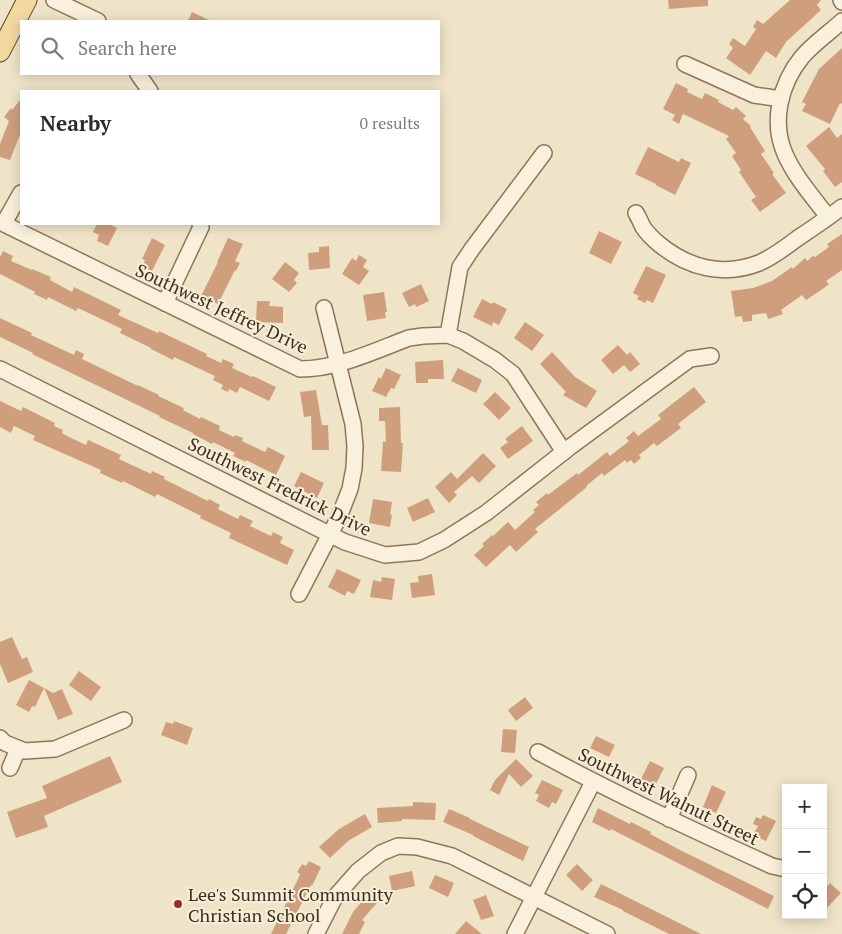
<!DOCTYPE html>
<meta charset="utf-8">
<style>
body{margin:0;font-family:"PT Serif",serif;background:#f2f2f3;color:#2b2b33}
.controls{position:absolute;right:15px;bottom:15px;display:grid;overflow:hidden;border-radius:0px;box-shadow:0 2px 12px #0003}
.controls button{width:45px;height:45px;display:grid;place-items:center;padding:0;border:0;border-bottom:1px solid #e1e1e2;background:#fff;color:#2b2b33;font:25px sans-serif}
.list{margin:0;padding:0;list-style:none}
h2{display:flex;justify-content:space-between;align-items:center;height:65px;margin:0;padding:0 20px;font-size:21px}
h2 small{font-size:16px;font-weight:400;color:#7c7c81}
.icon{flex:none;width:28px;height:28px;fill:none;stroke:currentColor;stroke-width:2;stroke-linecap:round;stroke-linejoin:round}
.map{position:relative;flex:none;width:842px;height:934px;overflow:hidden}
.search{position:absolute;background:#fff;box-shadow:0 2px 12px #0003;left:20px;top:20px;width:420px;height:55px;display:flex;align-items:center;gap:12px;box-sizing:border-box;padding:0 18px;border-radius:0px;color:#7c7c81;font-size:19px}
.panel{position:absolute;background:#fff;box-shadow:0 2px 12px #0003;left:20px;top:90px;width:420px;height:135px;border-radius:0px}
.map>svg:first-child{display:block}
.building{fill:#cf9f7d}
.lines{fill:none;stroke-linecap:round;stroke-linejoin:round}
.minor-casing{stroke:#8d765c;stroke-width:18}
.major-casing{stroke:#5b4430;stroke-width:21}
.minor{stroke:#faf1dc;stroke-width:15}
.major{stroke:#f3d9a0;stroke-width:19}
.poi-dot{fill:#9e2a2b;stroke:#f7eed8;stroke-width:2}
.labels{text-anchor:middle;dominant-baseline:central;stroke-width:4;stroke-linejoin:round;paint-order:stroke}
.street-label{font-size:18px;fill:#3d2e20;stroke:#f7eed8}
.poi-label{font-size:18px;fill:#3d2e20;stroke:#f7eed8;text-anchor:start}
</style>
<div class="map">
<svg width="842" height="934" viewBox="0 0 842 934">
<rect width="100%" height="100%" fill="#f0e4c8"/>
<g class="building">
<path d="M668,0H708V6L669,9Z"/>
<path d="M790,0H821L817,5L821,10L786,42L776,58L766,51L750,75L726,58L733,48L729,44L733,38L745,46L756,29L753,27L757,20L763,24Z"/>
<path d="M192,12L211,21H188Z"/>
<path d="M842,48V104L840,103L830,124L802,111L806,104L802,102L819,69Z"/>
<path d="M676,83L688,89L687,92L702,99L705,93L719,100L718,102L733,110L736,107L746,116L743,119L751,126L750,127L765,151L761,154L774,173L772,174L786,193L760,212L751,200L756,197L739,172L741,170L732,156L736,153L726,139L729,136L683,114L679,124L672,120L675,115L663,109Z"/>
<path d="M21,99V132L10,160L0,157V144L9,121L4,117L11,108L12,110Z"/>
<path d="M829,127L837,138L842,134V182L835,187L823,171L825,169L806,146Z"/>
<path d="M648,147L679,162L681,158L691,163L675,195L656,185V184L635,174Z"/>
<path d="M97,224H109L117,228L108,246L97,241L99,235L93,232Z"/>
<path d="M599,231L622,242L611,264L589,253Z"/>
<path d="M842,234V270L826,281L829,284L824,288L806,300L802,295L781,310L783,314L768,319L766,313L752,315V321L743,322L742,316L735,317L731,291L753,288L772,281L792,267L793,269L805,258L807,261L813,256L815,257L829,247L827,244Z"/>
<path d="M152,238L165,245L152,271L142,266L145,260L142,259Z"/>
<path d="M228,238L243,244L235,261L240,263L236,271L235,270L218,304L201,296L218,262H217Z"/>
<path d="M329,246L330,268L309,270L308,253L319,252V247Z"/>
<path d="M3,251L13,256L11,261L32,270V269L51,277L50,280L72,292L74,287L121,310L118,315L158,333L159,331L207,354L206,356L221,363L223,359L234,364L232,368L252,377L253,376L276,387L269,401L240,387L237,393L229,389L228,392L221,389L223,385L213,380L215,376L174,357L173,360L151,349V348L120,333L122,329L78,308L76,311L48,297L47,300L34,294L35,292L0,274V257Z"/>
<path d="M359,255L367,260L363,267L369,271L359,285L342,274L352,258L356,261Z"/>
<path d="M285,262L299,273L294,280L297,283L289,292L272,279Z"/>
<path d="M646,266L666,275L653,303L647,300L645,303L637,299L639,296L633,293Z"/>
<path d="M421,284L429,301L416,307L415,304L409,307L402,293Z"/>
<path d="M384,292L387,312H385L386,318L367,321L363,295Z"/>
<path d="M482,299L492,304L493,302L507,309L499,325L493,322L492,326L473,317Z"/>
<path d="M257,301H270L269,306L283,307V323L256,322Z"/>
<path d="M0,318L32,333L31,335L74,355L76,350L84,354L82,359L138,386V385L159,395L158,396L184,408L183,410L200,419L201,417L220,426L219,430L234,437L235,435L243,438L242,441L265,452L268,447L285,456L276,475L246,460V462L233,456L235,453L213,442L212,444L193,434V433L159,417L160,416L32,354L33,353L0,337Z"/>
<path d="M525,322L544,335L532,351L514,338Z"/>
<path d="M618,345L627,355L630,352L640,364L630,372L624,365L613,374L601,360Z"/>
<path d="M552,352L575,377L597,391L586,408L563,395L566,392L540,364Z"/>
<path d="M443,360L444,379H428V383H416L415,362Z"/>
<path d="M386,368L401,375L394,389L391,388L386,397L372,391L379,377L381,379Z"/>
<path d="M458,368L482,380L476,393L451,381Z"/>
<path d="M694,387L706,402L678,424L681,428L657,446L654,443L639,455L641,458L634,464L631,460L627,463L625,460L604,476L602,473L586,486L587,487L535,529L538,532L516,552L510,545L486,567L474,555L484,546L482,544L492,535L493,536L508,522L515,530L535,512L533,510L539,505L536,502L547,493L548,495L577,473L578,475L607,452L610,456L629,441L626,438L634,431L638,436L661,419L658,415Z"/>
<path d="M316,390L322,425H328L329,450H312L311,416L304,417L300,392Z"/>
<path d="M495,392L511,408L499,420L483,404Z"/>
<path d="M0,401L21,411L23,407L55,423L54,426L63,430L62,433L67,436L86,445L88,440L121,455L119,459L151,474L152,471L165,477L164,479L208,501L209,499L220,505L218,509L238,519L240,515L253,521L250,526L271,536L273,532L283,537L280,543L294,550L287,565L229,538L231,533L200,518L201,516L157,494L155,497L123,481L122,483L100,473L101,470L33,440L35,436L14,426L11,433L0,427Z"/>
<path d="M400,407L401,443H403L401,472L381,471L383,441L386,442L385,421H379V408Z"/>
<path d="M522,426L533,441L508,459L500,448L508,442L505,439Z"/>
<path d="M483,453L496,466L479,483L472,476L454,492L457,495L449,503L435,487L451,472L457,479Z"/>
<path d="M301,472L324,483L317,498L294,486Z"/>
<path d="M428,498L435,512L413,522L407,508Z"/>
<path d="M373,499L392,502L390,515L392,514L390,527L369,523Z"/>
<path d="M337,569L361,580L354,594L347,591L345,596L328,587Z"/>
<path d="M432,574L435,595L412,598L410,583L419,582L418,576Z"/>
<path d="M382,577L395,579L392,600L370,597L373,580L381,582Z"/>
<path d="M12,637L22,659L27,657L33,672L8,683L0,664V642Z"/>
<path d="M79,671L101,687L91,701L69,685Z"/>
<path d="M29,680L44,688L35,707L32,706L29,712L16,705Z"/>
<path d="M44,688L53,693L62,689L73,714L58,720Z"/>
<path d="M525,697L533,708L516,721L508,710Z"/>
<path d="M174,721L193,728L187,745L161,735L166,722L173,724Z"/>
<path d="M503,729L517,730L515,753L501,752Z"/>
<path d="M596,736L615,745L609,757L590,748Z"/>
<path d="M110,756L122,782L44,816L48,827L16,838L7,812L47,798L42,786Z"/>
<path d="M516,759L533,776L521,787L509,774L499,795L490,790L495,780Z"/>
<path d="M650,761L664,768L655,786L641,779Z"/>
<path d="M542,780L563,790L556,804L552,802L549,808L536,801L539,795L535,793Z"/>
<path d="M712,785L726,792L716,813L703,807Z"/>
<path d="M413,802L436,803L435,820L402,819V821L378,823L377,808L413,806Z"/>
<path d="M598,808L630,824L631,822L651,832L650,834L682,851L774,896L768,909L611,829L610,831L592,822Z"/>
<path d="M449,809L470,818V819L529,847L523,861L473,836V835L443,822Z"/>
<path d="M365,814L372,827L348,841L330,858L319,847L339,829Z"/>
<path d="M763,815L776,821L766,841L753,835L758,826L753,824L756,817L761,819Z"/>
<path d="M309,861L321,867L312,886L311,885L286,934H271L298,879L300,874L297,872L302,864L306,866Z"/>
<path d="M577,864L593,880L582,891L566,875Z"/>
<path d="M412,871L415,886L392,891L389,876Z"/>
<path d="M435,875L454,883L448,897L429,888Z"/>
<path d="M830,883L841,893L823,912V891Z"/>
<path d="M601,884L701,934H669L623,911V910L594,897Z"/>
<path d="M374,887L384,895L362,920L365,922L359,934H342L353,912Z"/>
<path d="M486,895L494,916L481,920L473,900Z"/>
<path d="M466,921L482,934H455Z"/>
</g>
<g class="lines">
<g class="minor-casing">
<g id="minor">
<path d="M54,0L98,21"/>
<path d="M841,0L842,2"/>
<path d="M685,64L754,95L781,99"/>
<path d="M138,74L150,91"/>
<path d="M636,213C639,218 641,223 643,227C647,233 653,239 659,244C688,268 723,277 759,263C773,257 786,247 798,238C813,228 828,218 842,207"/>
<path d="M828,217C813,197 795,177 785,154C771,122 780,84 802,57C813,44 829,33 842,21"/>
<path d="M0,222L300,369C338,369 374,351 409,338L423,336L448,335L463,341L495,360L513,374L564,452"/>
<path d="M4,223L21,193"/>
<path d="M165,303L201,227L200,224"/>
<path d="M448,335L460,267L472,249L544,153"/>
<path d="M0,369L345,542L385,555L419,552L444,540L486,513L570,447L690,359L711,356"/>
<path d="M299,594L339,517L350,489L354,468L355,446L353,424L324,308"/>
<path d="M0,738L5,743L25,751L55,749L124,720"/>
<path d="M538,752C615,794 693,830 772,866L786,869"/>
<path d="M10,768L18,749"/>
<path d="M669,819L688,775"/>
<path d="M316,934L335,897L358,871L381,853L398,846L417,847L452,856L607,934"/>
<path d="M515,934L593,782"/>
</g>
</g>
<g class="major-casing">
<path id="major" d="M0,52L27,0"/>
</g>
<use href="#minor" class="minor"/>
<use href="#major" class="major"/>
</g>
<circle class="poi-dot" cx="178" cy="904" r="5"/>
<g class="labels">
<g class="street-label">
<text transform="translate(222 308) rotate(25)">Southwest Jeffrey Drive</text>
<text transform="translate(280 486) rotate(26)">Southwest Fredrick Drive</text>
<text transform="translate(669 796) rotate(26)">Southwest Walnut Street</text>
</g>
<g class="poi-label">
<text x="188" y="894">Lee's Summit Community<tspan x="188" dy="21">Christian School</tspan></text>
</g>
</g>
</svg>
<div class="controls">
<button>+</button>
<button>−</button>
<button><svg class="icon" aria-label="locate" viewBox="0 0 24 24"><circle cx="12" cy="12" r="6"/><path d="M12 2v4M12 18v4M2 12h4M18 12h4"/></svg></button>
</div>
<div class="search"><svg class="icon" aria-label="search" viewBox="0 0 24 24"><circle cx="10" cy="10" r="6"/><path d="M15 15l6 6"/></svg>Search here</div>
<section class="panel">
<h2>Nearby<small>0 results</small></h2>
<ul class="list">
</ul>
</section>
</div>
